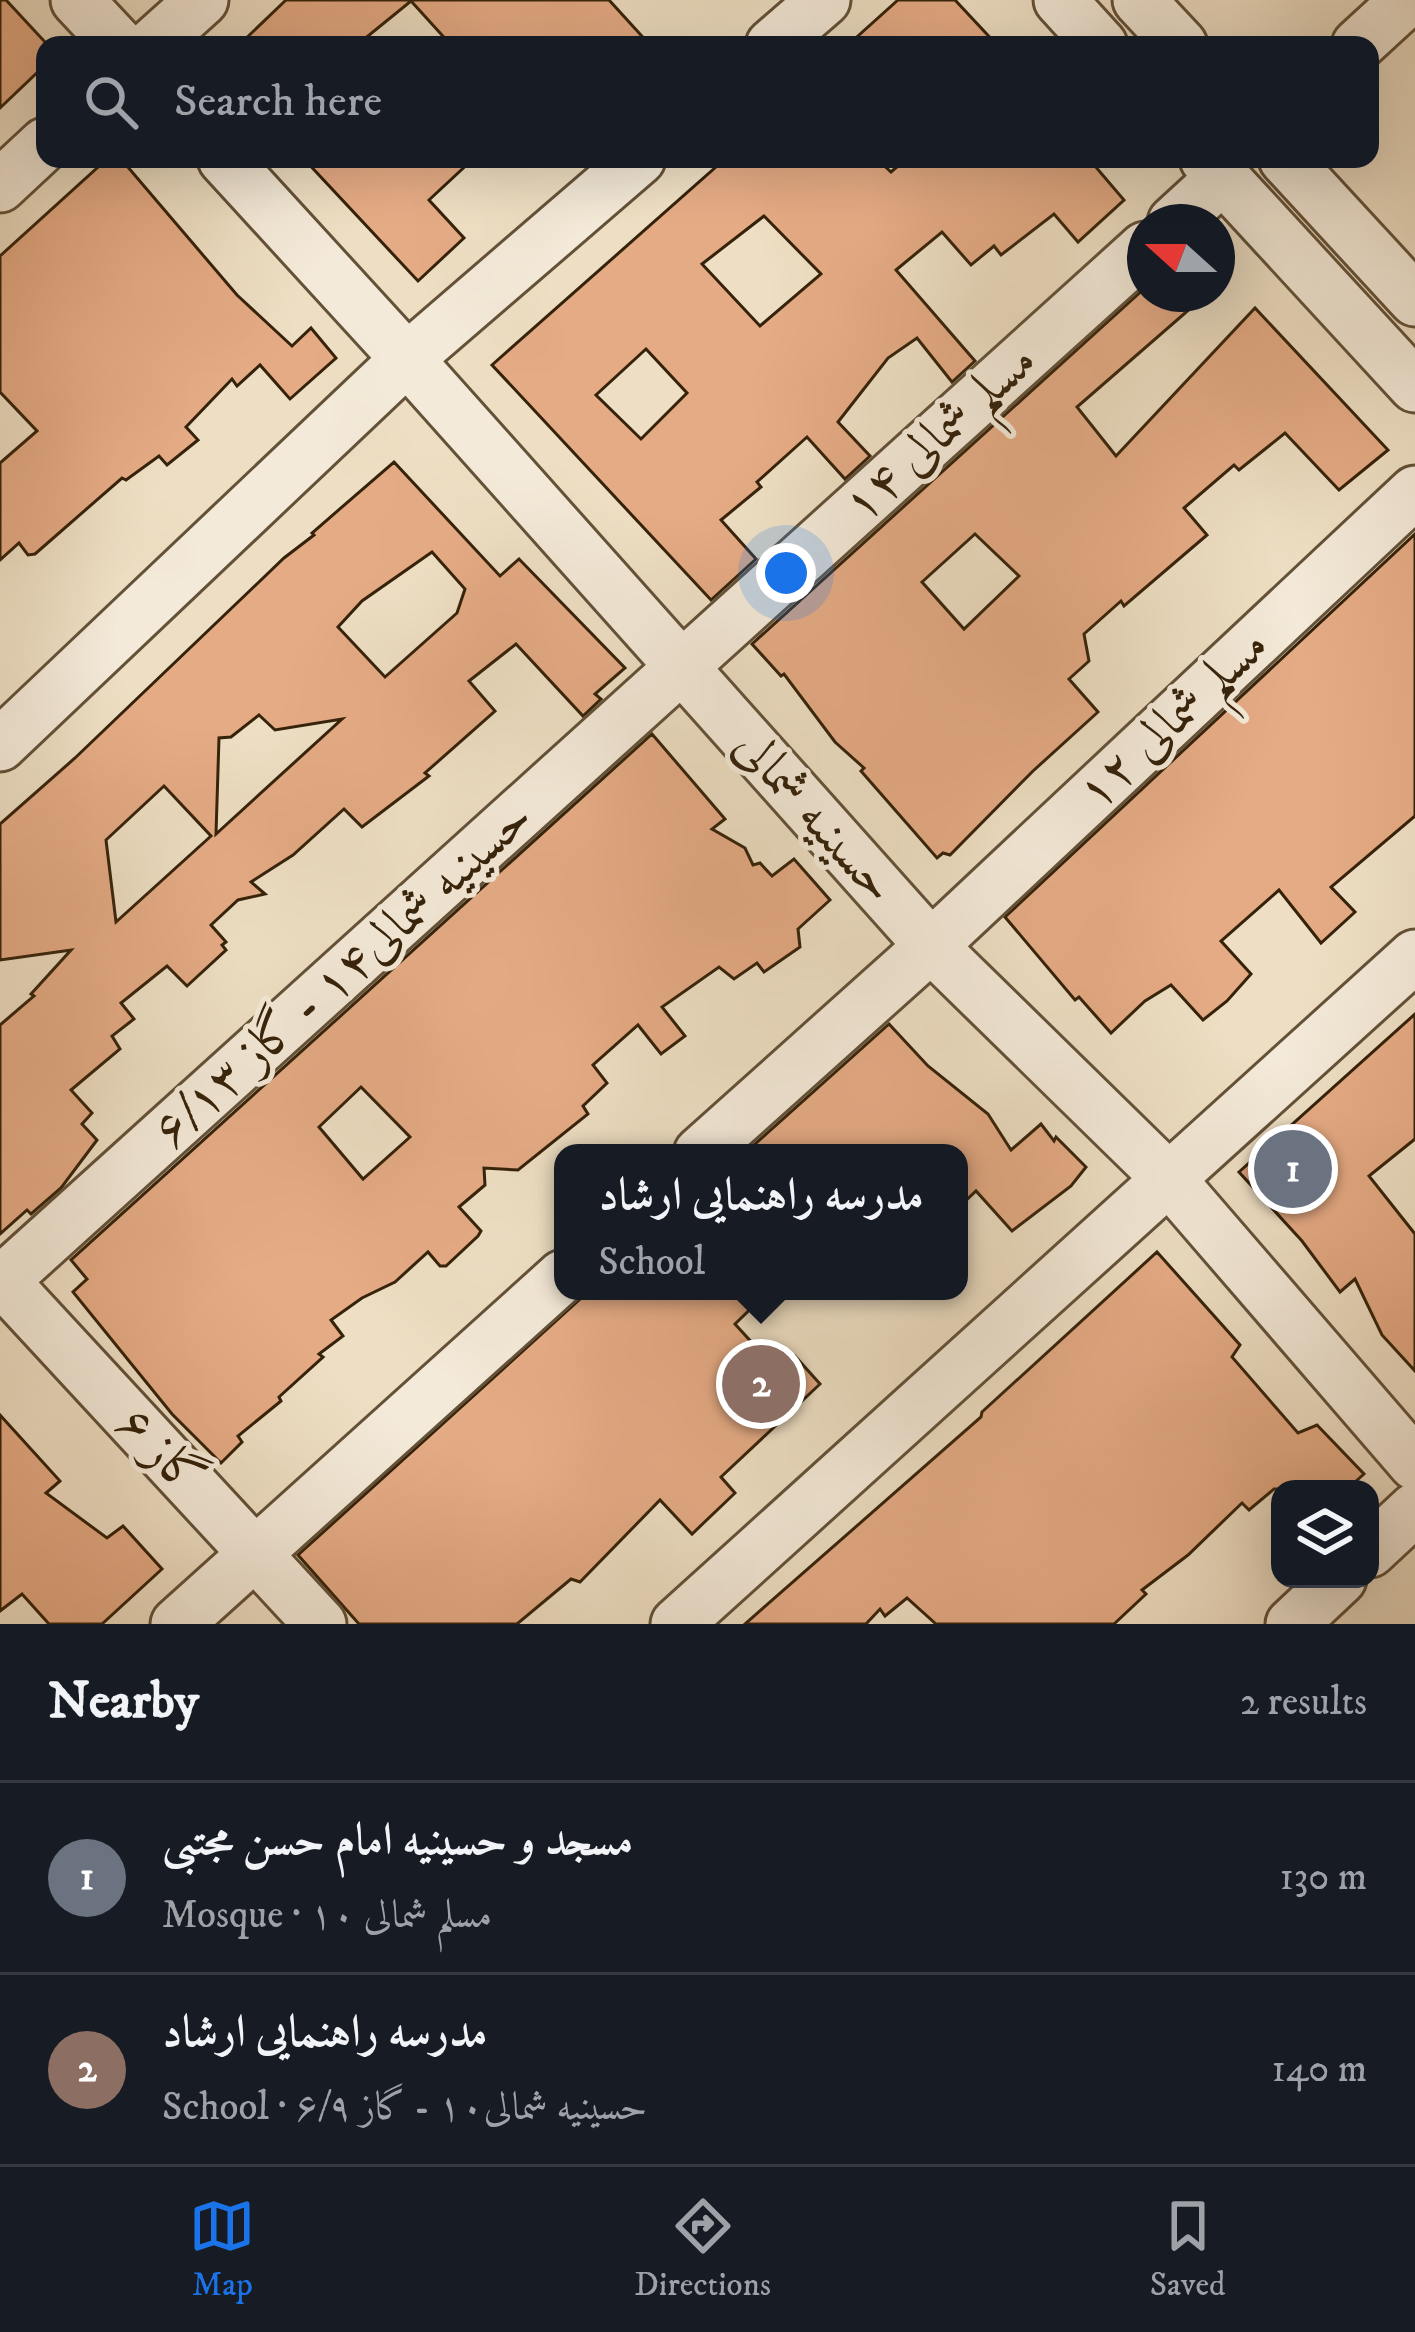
<!DOCTYPE html>
<meta charset="utf-8">
<style>
body{margin:0;font-family:"IM FELL DW Pica",Amiri,serif;background:#242831;color:#f1f3f6}
.controls{position:absolute;right:36px;bottom:36px;display:grid;overflow:hidden;border-radius:24px;box-shadow:0 12px 48px #0002}
.controls button{width:108px;height:108px;display:grid;place-items:center;padding:0;border:0;border-bottom:3px solid #363941;background:#171b24;color:#f1f3f6;font:60px sans-serif}
.compass{position:absolute;left:1127px;top:204px;width:108px;height:108px;border-radius:50%;background:#171b24;box-shadow:0 12px 48px #0002;rotate:291deg}
.you{position:absolute;left:786px;top:573px;width:42px;height:42px;margin:-30px;border:9px solid #fff;border-radius:50%;background:#1a73e8;box-shadow:0 0 0 18px #1a73e833}
.badge{display:grid;place-items:center;width:78px;height:78px;border-radius:50%;background:#1a73e8;color:#fff;font-size:39px;font-weight:700}
.pin{position:absolute;translate:-50% -50%;border:6px solid #fff;box-shadow:0 3px 12px #0006}
.popup{position:absolute;left:554px;top:1144px;width:414px;height:156px;box-sizing:border-box;display:grid;place-content:center;border-radius:24px;background:#171b24;filter:drop-shadow(0 3px 9px #0005);font-size:39px;white-space:nowrap;color:#9ea1a6}
.popup b{font-size:45px;color:#f1f3f6}
.popup::after{content:'';position:absolute;left:50%;top:100%;margin-left:-24px;border:24px solid transparent;border-top-color:#171b24}
.list{margin:0;padding:0;list-style:none}
h2{display:flex;justify-content:space-between;align-items:center;height:156px;margin:0;padding:0 48px;font-size:51px}
h2 small{font-size:39px;font-weight:400;color:#9ea1a6}
.list li{display:grid;grid-template-columns:78px 1fr auto;gap:36px;align-items:center;box-sizing:border-box;height:192px;padding:0 48px;border-top:3px solid #363941}
.list b{display:block;font-size:45px;white-space:nowrap}
.list p{margin:0;font-size:39px;white-space:nowrap;color:#9ea1a6}
.list em{font-size:39px;font-style:normal;color:#9ea1a6}
.icon{flex:none;width:66px;height:66px;fill:none;stroke:currentColor;stroke-width:2;stroke-linecap:round;stroke-linejoin:round}
.map{position:relative;flex:none;width:1415px;height:1624px;overflow:hidden}
.search{position:absolute;background:#171b24;box-shadow:0 12px 48px #0002;left:36px;right:36px;top:36px;height:132px;display:flex;align-items:center;gap:30px;box-sizing:border-box;padding:0 42px;border-radius:24px;color:#9ea1a6;font-size:45px}
.sheet{height:540px;background:#171b24}
nav{display:flex;justify-content:space-around;align-items:center;box-sizing:border-box;height:168px;border-top:3px solid #363941;background:#171b24;font-size:33px;color:#9ea1a6}
nav a{display:grid;justify-items:center;gap:6px}
nav .on{color:#1a73e8}
.map>svg:first-child{display:block}
.building{fill:#e5ab85;stroke:#35220a;stroke-width:3;fill-rule:evenodd}
.lines{fill:none;stroke-linecap:round;stroke-linejoin:round}
.minor-casing{stroke:#635138;stroke-width:57}
.minor{stroke:#f4ead9;stroke-width:51}
.labels{text-anchor:middle;dominant-baseline:central;stroke-width:10;stroke-linejoin:round;paint-order:stroke}
.street-label{font-size:51px;fill:#35220a;stroke:#f4ead9}
</style>
<div class="map">
<svg width="1415" height="1624" viewBox="0 0 1415 1624">
<rect width="100%" height="100%" fill="#eedfc4"/>
<filter id="stains"><feTurbulence type="fractalNoise" baseFrequency=".00167" numOctaves="4"/><feColorMatrix values="0 0 0 0 .2 0 0 0 0 .09 0 0 0 0 .02 0 0 0 .5 -.17"/></filter>
<radialGradient id="worn" r=".72"><stop offset=".6" stop-color="#630" stop-opacity="0"/><stop offset="1" stop-color="#630" stop-opacity=".3"/></radialGradient>
<g class="building">
<path d="M0,0H6L45,42V65L0,108Z"/>
<path d="M286,0H609L650,45H451L411,1L357,45H239Z"/>
<path d="M898,0H955L997,45H848Z"/>
<path d="M107,159H121L237,295L292,346L311,328L336,358L290,399L260,365L237,386L232,379L186,427L198,440L167,465L159,456L126,480L122,478L35,554L28,555L19,543L0,560V463L37,431L0,392V256Z"/>
<path d="M304,159H473L429,200L464,238L418,281Z"/>
<path d="M725,159H877L891,172L906,159H1089L1124,200L1078,242L1054,214L1001,255L994,246L971,265L942,232L896,270L975,361L952,382L917,338L888,358L838,422L870,456L845,479L807,437L757,482L761,487L721,520L756,559L711,600L492,365ZM764,216L821,274L760,326L702,264ZM646,349L687,393L641,439L596,395Z"/>
<path d="M1145,288V294H1207L1077,407L1116,456L1255,308L1388,450L1339,490L1285,433L1239,470L1234,465L1184,508L1207,535L1124,606L1121,601L1084,634L1089,661L1069,679L1098,712L1033,771L950,855L943,853L937,858L861,771L864,768L835,742L784,674L781,676L752,644ZM975,534L1019,576L964,629L922,582Z"/>
<path d="M394,462L500,576L519,559L625,668L595,694L601,699L583,716L516,644L469,681L495,711L425,773L429,776L362,827L344,809L293,855L251,882L265,894L238,900L211,925L226,942L222,945L226,950L187,986L167,966L121,1003L134,1019L112,1036L120,1049L71,1090L92,1113L82,1124L97,1140L61,1188L31,1214L27,1210L0,1234V1025L34,996L31,994L71,950L0,960V824L75,758L284,558L314,535L312,533ZM432,552L465,589L457,613L385,677L338,627L362,601ZM259,715L275,730L342,719L216,834L219,738L231,737ZM164,786L211,836L116,922L106,840Z"/>
<path d="M1415,534V816L1331,887L1355,912L1321,943L1279,890L1221,941L1251,974L1227,1001L1203,1020L1171,985L1145,1001L1111,1033L1079,997L1075,1000L1005,917Z"/>
<path d="M652,734L725,819L712,829L745,848L753,865L760,863L772,876L794,859L830,900L798,929L800,947L764,972L757,963L734,979L719,967L662,1007L685,1036L661,1054L638,1025L593,1065L607,1083L583,1106L588,1114L518,1170L484,1168L485,1185L459,1207L481,1231L478,1236L446,1266H440L428,1252L395,1282L362,1298L331,1320L343,1336L319,1354L323,1357L279,1397L281,1401L238,1436L242,1442L221,1463L172,1414L73,1292L87,1279L71,1260ZM361,1087L410,1137L363,1179L319,1127Z"/>
<path d="M1415,1014V1139L1369,1176L1415,1234V1371L1382,1335L1355,1279L1340,1292L1302,1241L1239,1172Z"/>
<path d="M889,1024L928,1066L988,1114L1011,1150L1041,1124L1054,1141L1056,1137L1086,1167L1071,1186L1012,1231L976,1191L959,1207V1153H745Z"/>
<path d="M1157,1252L1240,1345L1232,1357L1298,1433L1317,1425L1364,1474L1347,1489H1274L1249,1510L1242,1503L1188,1555L1142,1590L1146,1594L1114,1624H936L907,1598L885,1616L880,1609L866,1624H745L981,1417L982,1412Z"/>
<path d="M589,1291H769L735,1324L778,1371L795,1356L820,1384L721,1477L735,1493L692,1534L660,1500L580,1582L571,1579L517,1624H359L298,1555Z"/>
<path d="M0,1415L60,1481L46,1493L107,1538L123,1526L162,1569L102,1624H49L22,1594L0,1611Z"/>
</g>
<g class="lines">
<g class="minor-casing">
<g id="minor">
<path d="M77,0L119,45"/>
<path d="M1060,0L1101,45"/>
<path d="M1139,0L1181,45"/>
<path d="M152,45L202,0"/>
<path d="M772,45L824,0"/>
<path d="M1358,45L1407,0"/>
<path d="M224,159L407,359L931,946L1169,1179L1415,1464"/>
<path d="M1206,159L1415,386"/>
<path d="M1285,159L1415,300"/>
<path d="M0,186L45,144"/>
<path d="M1174,222L1223,177"/>
<path d="M0,745L407,359L639,159"/>
<path d="M700,1153L931,946L1415,492"/>
<path d="M0,1278L320,1624"/>
<path d="M0,1283L1145,248"/>
<path d="M1370,1551L1415,1509"/>
<path d="M177,1624L563,1276"/>
<path d="M677,1624L1415,956"/>
<path d="M1292,1624L1340,1579"/>
</g>
</g>
<use href="#minor" class="minor"/>
</g>
<g class="labels">
<g class="street-label">
<text transform="translate(940 433) rotate(-42)">مسلم شمالی ۱۴</text>
<text transform="translate(1173 719) rotate(-43)">مسلم شمالی ۱۲</text>
<text transform="translate(815 816) rotate(48)">حسینیه شمالی</text>
<text transform="translate(343 974) rotate(-42)">حسینیه شمالی۱۴ - گاز ۶/۱۳</text>
<text transform="translate(160 1451) rotate(47)">گاز ۶</text>
</g>
</g>
<rect width="100%" height="100%" filter="url(#stains)"/>
<rect width="100%" height="100%" fill="url(#worn)"/>
</svg>
<div class="controls">
<button><svg class="icon" aria-label="layers" viewBox="0 0 24 24"><path d="M12 4l9 5-9 5-9-5zM3 14l9 5 9-5"/></svg></button>
</div>
<svg class="compass" viewBox="-18 -18 36 36"><path d="M0-13l5 13h-10z" fill="#e53935"/><path d="M0 13l5-13h-10z" fill="#9ea1a6"/></svg>
<div class="you"></div>
<div class="pin badge" style="left:1293px;top:1169px;background:#6b7280">1</div>
<div class="pin badge" style="left:761px;top:1384px;background:#8d6e63">2</div>
<div class="popup"><b>مدرسه راهنمایی ارشاد</b>School</div>
<div class="search"><svg class="icon" aria-label="search" viewBox="0 0 24 24"><circle cx="10" cy="10" r="6"/><path d="M15 15l6 6"/></svg>Search here</div>
</div>
<section class="sheet">
<h2>Nearby<small>2 results</small></h2>
<ul class="list">
<li><span class="badge" style="background:#6b7280">1</span><div><b>مسجد و حسینیه امام حسن مجتبی</b><p>Mosque · مسلم شمالی ۱۰</p></div><em>130 m</em></li>
<li><span class="badge" style="background:#8d6e63">2</span><div><b>مدرسه راهنمایی ارشاد</b><p>School · حسینیه شمالی۱۰ - گاز ۶/۹</p></div><em>140 m</em></li>
</ul>
</section>
<nav>
<a class="on"><svg class="icon" aria-label="map" viewBox="0 0 24 24"><path d="M3 6l6-2 6 2 6-2v14l-6 2-6-2-6 2zM9 4v14M15 6v14"/></svg>Map</a>
<a><svg class="icon" aria-label="directions" viewBox="0 0 24 24"><path d="M12 3l9 9-9 9-9-9zM9 14v-3h6M13 9l2 2-2 2"/></svg>Directions</a>
<a><svg class="icon" aria-label="saved" viewBox="0 0 24 24"><path d="M7 4h10v16l-5-4-5 4z"/></svg>Saved</a>
</nav>
